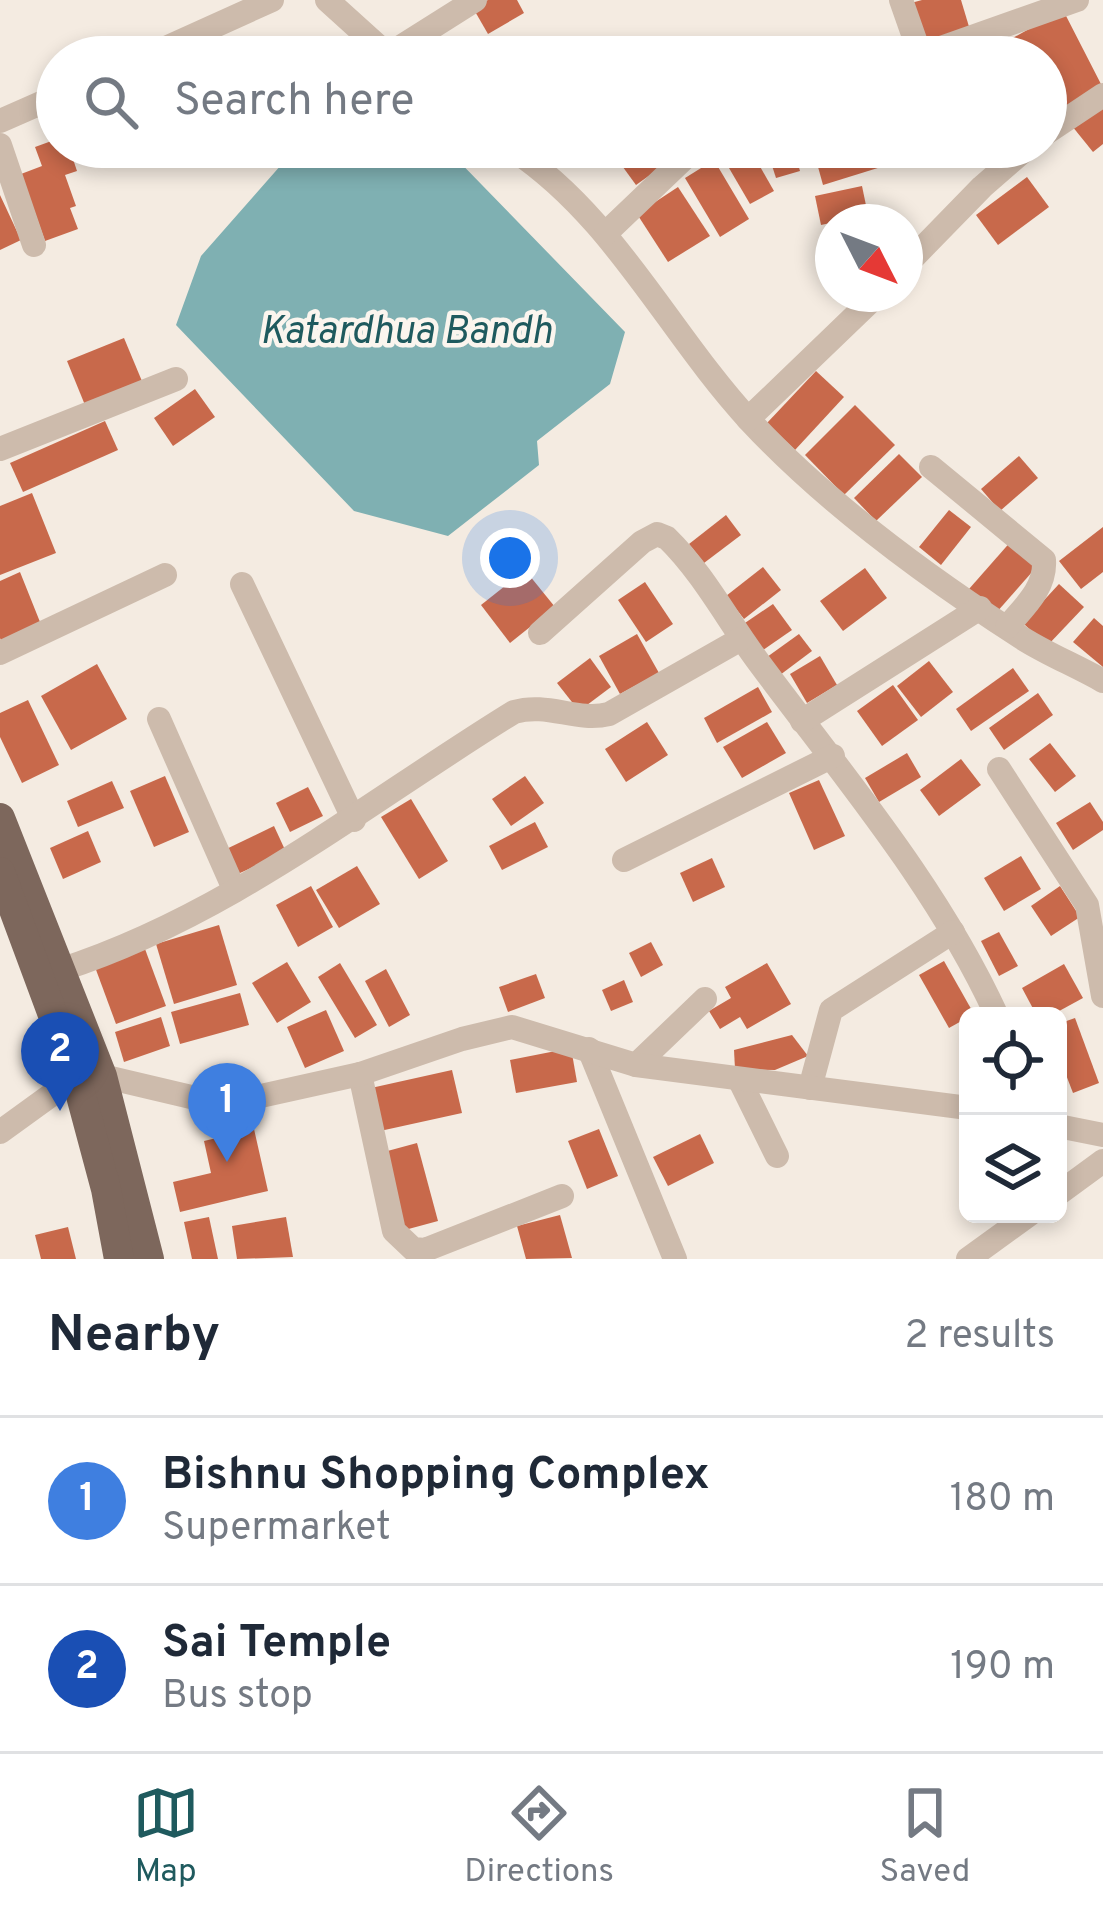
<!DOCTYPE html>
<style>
body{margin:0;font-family:Overpass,sans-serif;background:#f6f6f7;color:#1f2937}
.controls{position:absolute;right:36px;bottom:36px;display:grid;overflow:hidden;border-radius:18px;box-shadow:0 6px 18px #0003}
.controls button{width:108px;height:108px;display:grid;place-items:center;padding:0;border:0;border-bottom:3px solid #e0e1e3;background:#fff;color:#1f2937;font:60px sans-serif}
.compass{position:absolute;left:815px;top:204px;width:108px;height:108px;border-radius:50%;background:#fff;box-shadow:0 6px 18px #0003;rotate:132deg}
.you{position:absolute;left:510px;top:558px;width:42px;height:42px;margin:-30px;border:9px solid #fff;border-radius:50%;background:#1a73e8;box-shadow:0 0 0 18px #1a73e833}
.badge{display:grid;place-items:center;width:78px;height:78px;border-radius:50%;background:#1f5a5e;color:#fff;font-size:39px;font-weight:700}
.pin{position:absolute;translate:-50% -99px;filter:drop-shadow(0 3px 6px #0008)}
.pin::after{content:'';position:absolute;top:63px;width:42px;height:36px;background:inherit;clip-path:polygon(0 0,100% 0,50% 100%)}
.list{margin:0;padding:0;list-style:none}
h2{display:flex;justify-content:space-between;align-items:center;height:156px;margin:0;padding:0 48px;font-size:51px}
h2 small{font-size:39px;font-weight:400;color:#747a83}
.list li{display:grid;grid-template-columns:78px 1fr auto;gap:36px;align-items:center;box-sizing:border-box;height:168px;padding:0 48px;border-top:3px solid #e0e1e3}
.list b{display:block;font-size:45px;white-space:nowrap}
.list p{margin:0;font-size:39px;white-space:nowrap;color:#747a83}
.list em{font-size:39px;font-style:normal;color:#747a83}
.icon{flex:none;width:66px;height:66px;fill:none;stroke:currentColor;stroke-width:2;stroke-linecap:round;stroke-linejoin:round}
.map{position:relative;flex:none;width:1103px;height:1259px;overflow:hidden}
.search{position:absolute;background:#fff;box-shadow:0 6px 18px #0003;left:36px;right:36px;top:36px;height:132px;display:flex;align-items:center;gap:30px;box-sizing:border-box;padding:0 42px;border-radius:66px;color:#747a83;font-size:45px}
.sheet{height:492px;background:#fff}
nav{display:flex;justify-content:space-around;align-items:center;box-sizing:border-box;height:168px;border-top:3px solid #e0e1e3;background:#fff;font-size:33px;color:#747a83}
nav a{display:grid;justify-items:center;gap:6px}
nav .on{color:#1f5a5e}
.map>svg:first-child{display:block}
.water{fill:#7fb0b2}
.building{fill:#c8694b}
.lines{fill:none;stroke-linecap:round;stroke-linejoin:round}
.minor{stroke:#cdbbac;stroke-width:24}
.primary{stroke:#7d675c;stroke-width:30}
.labels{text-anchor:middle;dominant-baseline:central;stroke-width:9;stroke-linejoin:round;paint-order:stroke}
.water-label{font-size:39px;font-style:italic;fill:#1f5a5e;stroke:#fbf5ee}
</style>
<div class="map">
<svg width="1103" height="1259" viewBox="0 0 1103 1259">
<rect width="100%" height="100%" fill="#f4ebe1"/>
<path class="water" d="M445,147L625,332L610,384L537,441L539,465L448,536L354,511L176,325L201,256L296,148Z"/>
<g class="building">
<path d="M488,0H517L524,13L488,34L473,8Z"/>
<path d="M922,0H961L970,30L923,45L911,3Z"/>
<path d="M1063,10L1103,88L1054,116L1046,101V57H1021L1011,39Z"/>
<path d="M226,39L235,57H188Z"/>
<path d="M825,39L831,57H793L791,50Z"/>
<path d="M1103,100V144L1093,152L1072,126Z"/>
<path d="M57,139V147H69L77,171L65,175L76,206L70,208L78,229L45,241L21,174L42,166L35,147Z"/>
<path d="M643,147H672L678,155L636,185L620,163Z"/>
<path d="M737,147H749L774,191L750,204L722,156Z"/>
<path d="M766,147H793L800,171L776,178Z"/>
<path d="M844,147H875L881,167L823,185L815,156Z"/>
<path d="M714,160L749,219L720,237L685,178Z"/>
<path d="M1027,177L1049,207L998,245L976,215Z"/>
<path d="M862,186L868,215L821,225L815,196Z"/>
<path d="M678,187L710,236L668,262L637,214Z"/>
<path d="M0,195L21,240L0,250Z"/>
<path d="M124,338L144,386L87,410L67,361Z"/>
<path d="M816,371L844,397L795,450L767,423Z"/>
<path d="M195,389L215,417L173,446L154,418Z"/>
<path d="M855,405L895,445L844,495L805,455Z"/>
<path d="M105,421L118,450L23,492L10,463Z"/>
<path d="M899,454L922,477L876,521L854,498Z"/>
<path d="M1019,456L1038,478L1000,511L981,489Z"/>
<path d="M32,493L56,553L0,575V506Z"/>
<path d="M949,510L971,527L941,565L919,547Z"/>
<path d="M726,515L741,535L704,563L689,544Z"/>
<path d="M1103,527V572L1081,589L1059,561Z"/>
<path d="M1013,539L1040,563L996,613L969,589Z"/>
<path d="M763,567L781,590L744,619L726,596Z"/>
<path d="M865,568L887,598L843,631L820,601Z"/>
<path d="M525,570L555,607L510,643L481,605Z"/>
<path d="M20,572L44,632L4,648L0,638V581Z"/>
<path d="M645,582L673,624L646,642L618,600Z"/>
<path d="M1059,584L1084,607L1047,646L1023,623Z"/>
<path d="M773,604L792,630L760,652L742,625Z"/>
<path d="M1094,618L1103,626V667L1073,642Z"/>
<path d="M637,634L659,673L620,694L599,656Z"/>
<path d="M799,634L812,651L780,675L767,657Z"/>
<path d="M820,656L837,685L807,703L790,674Z"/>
<path d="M590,658L611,687L579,711L557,683Z"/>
<path d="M929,661L953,692L921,717L897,686Z"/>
<path d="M97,664L127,719L71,750L41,696Z"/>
<path d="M1013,668L1029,691L971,731L956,709Z"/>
<path d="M893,685L918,720L882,746L857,711Z"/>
<path d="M758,687L772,712L717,743L704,718Z"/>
<path d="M1038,693L1053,715L1004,750L989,728Z"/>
<path d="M28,700L59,765L22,783L0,737V713Z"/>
<path d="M647,722L668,755L626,782L605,749Z"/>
<path d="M767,722L786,753L742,778L723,747Z"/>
<path d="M1050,743L1076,776L1055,792L1029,759Z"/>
<path d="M907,753L921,777L879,802L865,778Z"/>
<path d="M961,759L981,785L939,816L920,790Z"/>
<path d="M165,776L189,832L154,847L130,791Z"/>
<path d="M525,776L544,803L511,826L492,799Z"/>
<path d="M819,780L845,836L814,850L789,793Z"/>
<path d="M112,781L124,808L78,827L67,801Z"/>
<path d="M308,787L323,816L290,832L276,803Z"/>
<path d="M411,799L448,861L419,879L381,817Z"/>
<path d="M1090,802L1103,822V830L1073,850L1056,823Z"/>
<path d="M535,822L548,847L502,870L489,846Z"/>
<path d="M274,826L286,852L229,878L218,853Z"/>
<path d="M88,831L101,862L63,879L50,848Z"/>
<path d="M1021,856L1041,889L1004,911L984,878Z"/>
<path d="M712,858L725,887L693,902L680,873Z"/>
<path d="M357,866L380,904L339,928L316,890Z"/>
<path d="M311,886L333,927L298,947L276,905Z"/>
<path d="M1060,886L1080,917L1051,936L1031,906Z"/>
<path d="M219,925L237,985L174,1004L156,944Z"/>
<path d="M999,932L1018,966L999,976L981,941Z"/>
<path d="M651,942L663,965L641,977L629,953Z"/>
<path d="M145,949L166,1006L116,1024L95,967Z"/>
<path d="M944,961L974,1014L949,1028L919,975Z"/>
<path d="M287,962L311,1002L277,1023L252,983Z"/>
<path d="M340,963L377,1025L355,1038L318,977Z"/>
<path d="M767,963L791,1004L747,1029L740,1017L720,1029L709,1011L731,998L725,987Z"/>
<path d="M1064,964L1083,998L1050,1016H1037L1022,988Z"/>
<path d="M386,969L410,1015L389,1027L365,981Z"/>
<path d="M536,974L545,998L508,1012L499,987Z"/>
<path d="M624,980L633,1002L611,1011L602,990Z"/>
<path d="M240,993L249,1025L180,1044L171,1012Z"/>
<path d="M326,1010L344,1051L305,1068L287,1027Z"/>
<path d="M161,1017L170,1046L124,1062L115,1032Z"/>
<path d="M1075,1018L1099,1083L1073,1093L1058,1054V1024Z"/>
<path d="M792,1035L808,1056L775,1070L735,1069L734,1050Z"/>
<path d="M571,1048L577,1082L516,1093L510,1060Z"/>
<path d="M452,1070L462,1113L380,1131L371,1088Z"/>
<path d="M254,1129L268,1191L180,1212L173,1182L211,1173L204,1141Z"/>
<path d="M599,1129L618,1176L587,1189L568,1141Z"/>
<path d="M700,1134L714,1163L668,1186L653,1157Z"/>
<path d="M417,1143L438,1221L390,1234L369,1156Z"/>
<path d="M560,1215L572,1258L526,1259L517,1226Z"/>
<path d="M209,1217L218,1259H192L184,1222Z"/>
<path d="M286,1217L293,1257L237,1259L232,1226Z"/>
<path d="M68,1227L76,1259H41L35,1235Z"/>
</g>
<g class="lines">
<g class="minor">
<path d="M327,0L390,57"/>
<path d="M901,0L921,57"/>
<path d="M388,55L475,0"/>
<path d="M921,55L1077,0"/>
<path d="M146,57L272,0"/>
<path d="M0,121L57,96"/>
<path d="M1046,133L1103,95"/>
<path d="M0,145L34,245"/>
<path d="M509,147C613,214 667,331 750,421C827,504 926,576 1022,638C1047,654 1077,666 1103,681"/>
<path d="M606,233L696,147"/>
<path d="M905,266L982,187L1028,147"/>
<path d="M748,419L878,294"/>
<path d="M0,449L176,379"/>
<path d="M931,467L1044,560C1046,588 1024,607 1007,627"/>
<path d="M242,584L354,820"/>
<path d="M540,633L642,542L657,534L667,538C704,574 729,623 760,664C844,777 938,887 997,1016"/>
<path d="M0,653L165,575"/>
<path d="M159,719L234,889"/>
<path d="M802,721L980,608"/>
<path d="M999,769L1087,905L1103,996"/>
<path d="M624,860L833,756"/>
<path d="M60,970C228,916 366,803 514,712C548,702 576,722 609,714L741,639"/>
<path d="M589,1049L675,1259"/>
<path d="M636,1065L705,999"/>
<path d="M360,1074L394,1231L413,1249L425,1250L562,1196"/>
<path d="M739,1079L777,1156"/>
<path d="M810,1088L831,1010L953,932"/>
<path d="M1058,1126L1103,1135"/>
<path d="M0,1132L76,1077L102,1076L191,1097L247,1099L360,1074L462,1039L512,1027L636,1065L968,1108"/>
<path d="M1058,1194L1103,1161"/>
<path d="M968,1259L1030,1214"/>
</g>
<g class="primary">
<path d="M0,818L102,1076L149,1259"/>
<path d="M0,872L76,1077L106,1189L119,1259"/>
</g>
</g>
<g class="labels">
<g class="water-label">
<text x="406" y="333">Katardhua Bandh</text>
</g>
</g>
</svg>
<div class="controls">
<button><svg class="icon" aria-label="locate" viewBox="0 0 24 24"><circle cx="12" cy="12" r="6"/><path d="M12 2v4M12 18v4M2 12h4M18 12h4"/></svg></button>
<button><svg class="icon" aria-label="layers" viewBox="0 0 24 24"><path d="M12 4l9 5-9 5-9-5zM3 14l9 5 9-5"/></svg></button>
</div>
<svg class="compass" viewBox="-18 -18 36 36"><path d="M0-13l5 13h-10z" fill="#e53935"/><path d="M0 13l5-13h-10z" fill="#747a83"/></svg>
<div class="you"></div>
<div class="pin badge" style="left:227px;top:1162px;background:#3f7fe0">1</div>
<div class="pin badge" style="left:60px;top:1111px;background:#1a4fb4">2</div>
<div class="search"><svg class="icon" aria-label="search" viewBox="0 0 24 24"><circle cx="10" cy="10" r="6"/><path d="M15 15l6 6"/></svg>Search here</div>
</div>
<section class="sheet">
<h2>Nearby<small>2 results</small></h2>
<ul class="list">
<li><span class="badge" style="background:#3f7fe0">1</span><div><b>Bishnu Shopping Complex</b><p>Supermarket</p></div><em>180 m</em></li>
<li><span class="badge" style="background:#1a4fb4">2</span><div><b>Sai Temple</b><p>Bus stop</p></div><em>190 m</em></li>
</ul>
</section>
<nav>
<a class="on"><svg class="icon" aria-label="map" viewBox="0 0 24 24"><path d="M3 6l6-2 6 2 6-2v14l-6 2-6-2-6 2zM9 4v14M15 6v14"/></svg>Map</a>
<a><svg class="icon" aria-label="directions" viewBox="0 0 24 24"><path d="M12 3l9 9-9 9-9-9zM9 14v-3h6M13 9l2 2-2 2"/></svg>Directions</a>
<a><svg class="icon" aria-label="saved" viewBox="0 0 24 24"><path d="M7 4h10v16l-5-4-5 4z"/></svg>Saved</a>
</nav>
